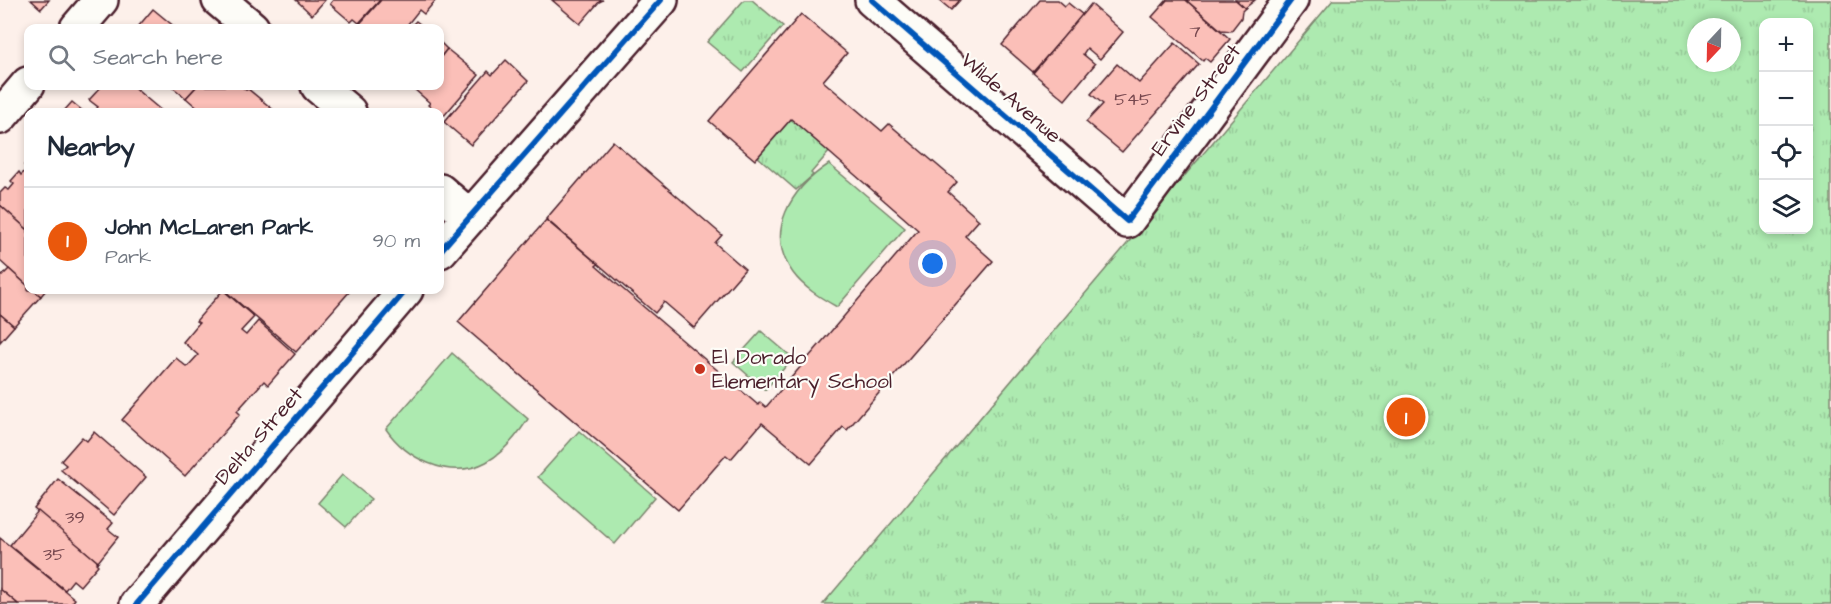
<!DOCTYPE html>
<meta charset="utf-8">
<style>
body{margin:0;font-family:"Architects Daughter",sans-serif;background:#f6f6f7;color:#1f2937}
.controls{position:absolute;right:18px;top:18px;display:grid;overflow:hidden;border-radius:12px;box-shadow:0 3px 9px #0003}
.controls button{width:54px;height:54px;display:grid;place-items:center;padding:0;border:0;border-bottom:2px solid #e0e1e3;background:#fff;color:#1f2937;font:30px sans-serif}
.compass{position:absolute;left:1687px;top:18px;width:54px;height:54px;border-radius:50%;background:#fff;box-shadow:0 3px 9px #0003;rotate:202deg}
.you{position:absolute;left:933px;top:264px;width:21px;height:21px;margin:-15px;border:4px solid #fff;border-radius:50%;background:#1a73e8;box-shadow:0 0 0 9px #1a73e833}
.badge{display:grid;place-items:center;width:39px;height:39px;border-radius:50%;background:#ea580c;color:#fff;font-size:20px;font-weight:700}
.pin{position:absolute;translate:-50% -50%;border:3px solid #fff;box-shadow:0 2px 6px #0006}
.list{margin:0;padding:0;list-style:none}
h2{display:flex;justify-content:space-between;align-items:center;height:78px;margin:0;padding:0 24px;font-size:26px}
h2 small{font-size:20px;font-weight:400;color:#747a83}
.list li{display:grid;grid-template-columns:39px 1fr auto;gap:18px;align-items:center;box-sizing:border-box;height:108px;padding:0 24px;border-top:2px solid #e0e1e3}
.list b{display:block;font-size:22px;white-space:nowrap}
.list p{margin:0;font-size:20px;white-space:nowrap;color:#747a83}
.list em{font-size:20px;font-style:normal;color:#747a83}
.icon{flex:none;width:33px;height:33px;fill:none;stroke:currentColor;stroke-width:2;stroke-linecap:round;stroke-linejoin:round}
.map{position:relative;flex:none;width:1831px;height:604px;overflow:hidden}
.search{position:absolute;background:#fff;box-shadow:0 3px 9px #0003;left:24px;top:24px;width:420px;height:66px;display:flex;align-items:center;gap:15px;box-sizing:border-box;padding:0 21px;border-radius:12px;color:#747a83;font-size:22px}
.panel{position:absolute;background:#fff;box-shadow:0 3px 9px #0003;left:24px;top:108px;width:420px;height:186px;border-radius:12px}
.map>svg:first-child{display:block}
.park{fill:url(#park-tufts);stroke:#7c846e;stroke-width:1.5;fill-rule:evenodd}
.pitch{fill:#adeab0;stroke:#7c846e;stroke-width:1.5}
.building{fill:#fbbfb8;stroke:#4a1f2b;stroke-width:1.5}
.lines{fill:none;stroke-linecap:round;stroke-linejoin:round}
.minor-casing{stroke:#4a1f2b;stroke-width:38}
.minor{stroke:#fdfcf7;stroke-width:33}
.cycleway-casing{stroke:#fdfcf7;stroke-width:10}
.cycleway{stroke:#0057b8;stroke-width:6}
.poi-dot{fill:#c8321e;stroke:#fdfcf7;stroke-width:2}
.labels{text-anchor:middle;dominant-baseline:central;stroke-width:4.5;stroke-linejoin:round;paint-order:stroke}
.number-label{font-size:18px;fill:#76474e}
.street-label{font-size:21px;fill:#4a1f2b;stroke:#fdfcf7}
.poi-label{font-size:21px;fill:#4a1f2b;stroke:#fdfcf7;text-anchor:start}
</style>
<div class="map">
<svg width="1831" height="604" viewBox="0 0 1831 604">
<defs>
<pattern id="park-tufts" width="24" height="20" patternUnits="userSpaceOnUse" patternTransform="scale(1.5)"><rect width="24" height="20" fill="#adeab0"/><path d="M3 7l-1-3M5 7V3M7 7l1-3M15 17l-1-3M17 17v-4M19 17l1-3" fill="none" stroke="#96c898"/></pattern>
</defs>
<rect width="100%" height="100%" fill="#fdf0ea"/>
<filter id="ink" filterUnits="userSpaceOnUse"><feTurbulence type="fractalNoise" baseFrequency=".0167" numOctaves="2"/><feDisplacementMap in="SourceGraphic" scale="12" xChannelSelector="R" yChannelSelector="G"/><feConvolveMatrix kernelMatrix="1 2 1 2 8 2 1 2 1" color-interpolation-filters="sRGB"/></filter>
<g filter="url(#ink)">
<g class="park">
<path d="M744,0H752L783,26L743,72L707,42Z"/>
<path d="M1333,0H1831V604H823ZM1764,22H1808V230H1764ZM1696,27H1732V63H1696Z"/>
<path d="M791,119L829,152L811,173L813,175L796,190L758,157Z"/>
</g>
<g class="pitch">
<path d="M829,164L905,228L837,307C821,298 804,288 793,273C763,231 792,188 829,164Z"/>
<path d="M761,331L793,358L765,390L733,362Z"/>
<path d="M452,353L528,419C504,456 474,482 428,463C411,456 397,445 386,429Z"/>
<path d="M579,431L655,497L615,544L538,477Z"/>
<path d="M342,475L371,499L346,527L318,503Z"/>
</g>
<g class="building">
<path d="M31,0H49L41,9Z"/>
<path d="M296,0H325L312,15Z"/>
<path d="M333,0H380L359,23L354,19L351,22L330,4Z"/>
<path d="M381,0H436L424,14L419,10L407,25L409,28H356Z"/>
<path d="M552,0H603L599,2L580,24Z"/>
<path d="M939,0H960L951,10Z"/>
<path d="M1040,0H1058L1065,6L1068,3L1083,15L1033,72L1002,45Z"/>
<path d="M1167,0H1186L1230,39L1210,62L1205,58L1203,61L1152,17Z"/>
<path d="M1186,0H1236L1245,8L1242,11L1241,18L1231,31L1221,30Z"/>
<path d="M1236,0H1255L1245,8Z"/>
<path d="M1091,4L1123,32L1100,59L1087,48L1083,54L1095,64L1065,100L1033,73Z"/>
<path d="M153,9L176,28H137Z"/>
<path d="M801,14L847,53L823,81L882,131L889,124L957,182L948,192L979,220L965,236L993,261L847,430L843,427L811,464L762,423L731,459L726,455L678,510L458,322L546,220L598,264L596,266L758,405L760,402L766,407L918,230L791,119L755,160L709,121Z"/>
<path d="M416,21L425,28H409Z"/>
<path d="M440,42L447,49L440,58Z"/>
<path d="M1175,43L1199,64L1122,152L1086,122L1103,104L1091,94L1117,64L1139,83Z"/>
<path d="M447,49L479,75L442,118L440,115V112H437L428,105L430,103L414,89L417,86H440V58Z"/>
<path d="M506,60L528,81L471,145L444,122L488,71L492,75Z"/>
<path d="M102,86H132L163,112H94L98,107L89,100Z"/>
<path d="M171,86H197L186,98Z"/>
<path d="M197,86H241L246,90L248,89L276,112H202L186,98Z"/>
<path d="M72,102L84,112H63Z"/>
<path d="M613,141L722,235L715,243L745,269L694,328L664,302L655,313L546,219Z"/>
<path d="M28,160V176L24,172L28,168L24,165Z"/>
<path d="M19,172L21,175L24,172L28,176V230L0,205V193L5,188L9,190L14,184L11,181Z"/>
<path d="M0,205L28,230V286L0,261Z"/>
<path d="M9,269L28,286V290H33L41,296L14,326L0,314V275L2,276Z"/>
<path d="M33,290H46L41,296Z"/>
<path d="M223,290L254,317L241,331L246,335L258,321L295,354L268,385L264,381L237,411L240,414L185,476L122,420L176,358L187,367L198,355L183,342L199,323L196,321Z"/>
<path d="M224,290H351L296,352Z"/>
<path d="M0,314L14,326L0,342Z"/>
<path d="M94,432L146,477L114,515L61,470L66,465L61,461L82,437L87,441Z"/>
<path d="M58,479L113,523L108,529L118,537L98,562L34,509Z"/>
<path d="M38,511L98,562L96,563L98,565L80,586L73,580L65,590L10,545Z"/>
<path d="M0,538L75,599L71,604H18L0,589Z"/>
<path d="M0,589L18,604H0Z"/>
</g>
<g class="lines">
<g class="minor-casing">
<g id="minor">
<path d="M219,0L252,28"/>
<path d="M872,0L1127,221L1291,0"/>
<path d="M77,28L101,0"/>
<path d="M318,86L349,112"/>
<path d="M0,117L28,84"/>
<path d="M440,191L469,216"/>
<path d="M440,251L661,0"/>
<path d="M137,604L406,290"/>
</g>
</g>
<use href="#minor" class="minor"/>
<g class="cycleway-casing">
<g id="cycleway">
<path d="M872,0L1127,221L1291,0"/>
<path d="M440,251L661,0"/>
<path d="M137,604L406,290"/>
</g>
</g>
<use href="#cycleway" class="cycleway"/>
</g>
</g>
<circle class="poi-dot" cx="700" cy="369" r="6"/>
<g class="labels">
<g class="number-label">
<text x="1195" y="31">7</text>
<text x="1133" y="99">545</text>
<text x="75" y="517">39</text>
<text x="54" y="554">35</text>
</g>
<g class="street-label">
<text transform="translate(1011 98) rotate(41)">Wilde Avenue</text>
<text transform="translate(1196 100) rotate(-53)">Ervine Street</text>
<text transform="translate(259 436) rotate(-49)">Delta Street</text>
</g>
<g class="poi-label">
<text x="712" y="357">El Dorado<tspan x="712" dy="24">Elementary School</tspan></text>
</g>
</g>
</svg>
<div class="controls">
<button>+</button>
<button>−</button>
<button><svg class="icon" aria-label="locate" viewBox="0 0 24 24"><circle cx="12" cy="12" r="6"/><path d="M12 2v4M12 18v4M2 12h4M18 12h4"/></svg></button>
<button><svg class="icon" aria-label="layers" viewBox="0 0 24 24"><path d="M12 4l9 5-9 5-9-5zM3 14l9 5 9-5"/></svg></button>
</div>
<svg class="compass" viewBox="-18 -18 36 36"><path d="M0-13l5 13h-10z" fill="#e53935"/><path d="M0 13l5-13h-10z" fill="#747a83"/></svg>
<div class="you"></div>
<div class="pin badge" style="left:1406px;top:417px">1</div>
<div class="search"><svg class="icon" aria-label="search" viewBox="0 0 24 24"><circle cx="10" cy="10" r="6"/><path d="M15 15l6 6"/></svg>Search here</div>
<section class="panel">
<h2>Nearby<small></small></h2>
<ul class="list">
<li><span class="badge">1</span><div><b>John McLaren Park</b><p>Park</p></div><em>90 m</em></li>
</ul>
</section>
</div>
